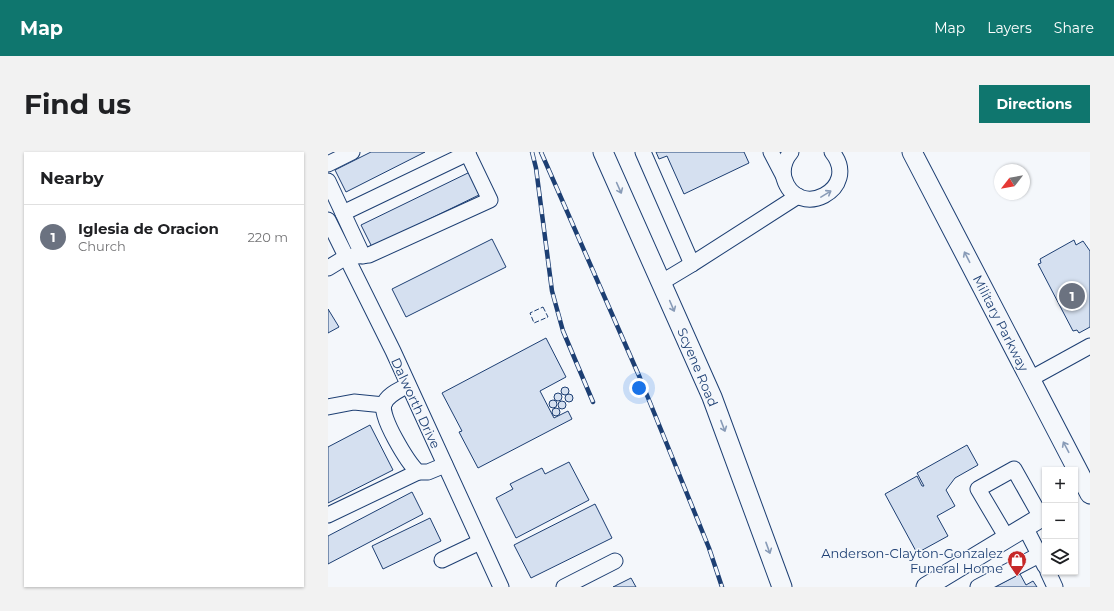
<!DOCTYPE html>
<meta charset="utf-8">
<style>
body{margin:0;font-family:Montserrat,sans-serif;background:#f2f2f2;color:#202124}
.controls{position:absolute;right:12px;bottom:12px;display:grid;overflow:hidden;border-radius:0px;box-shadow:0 1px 3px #0004}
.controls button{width:36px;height:36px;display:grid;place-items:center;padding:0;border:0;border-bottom:1px solid #e0e0e0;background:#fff;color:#202124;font:20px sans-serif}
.compass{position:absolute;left:666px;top:12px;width:36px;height:36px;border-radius:50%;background:#fff;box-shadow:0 1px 3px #0004;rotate:239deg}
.you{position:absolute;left:311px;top:236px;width:14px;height:14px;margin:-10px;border:3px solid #fff;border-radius:50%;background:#1a73e8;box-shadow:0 0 0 6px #1a73e833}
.badge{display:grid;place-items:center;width:26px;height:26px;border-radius:50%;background:#0f766e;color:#fff;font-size:13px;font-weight:700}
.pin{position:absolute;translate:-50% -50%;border:2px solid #fff;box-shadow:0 1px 4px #0006}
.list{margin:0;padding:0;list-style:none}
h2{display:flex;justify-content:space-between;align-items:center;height:52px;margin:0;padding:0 16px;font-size:17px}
h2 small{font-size:13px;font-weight:400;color:#757577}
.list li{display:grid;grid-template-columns:26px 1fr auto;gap:12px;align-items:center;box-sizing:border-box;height:64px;padding:0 16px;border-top:1px solid #e0e0e0}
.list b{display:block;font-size:15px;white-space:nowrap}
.list p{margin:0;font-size:13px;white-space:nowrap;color:#757577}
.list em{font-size:13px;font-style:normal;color:#757577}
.icon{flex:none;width:22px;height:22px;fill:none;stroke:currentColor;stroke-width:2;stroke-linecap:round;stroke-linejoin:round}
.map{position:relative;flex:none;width:762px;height:435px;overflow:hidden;border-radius:0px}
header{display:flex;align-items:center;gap:24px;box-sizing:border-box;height:56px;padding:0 20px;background:#0f766e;color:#fff}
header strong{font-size:19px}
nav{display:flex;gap:22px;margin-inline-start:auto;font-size:14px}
.intro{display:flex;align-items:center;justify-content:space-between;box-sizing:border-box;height:96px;padding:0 24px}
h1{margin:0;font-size:28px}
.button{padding:10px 18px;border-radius:0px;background:#0f766e;color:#fff;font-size:14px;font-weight:700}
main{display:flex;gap:24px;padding:0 24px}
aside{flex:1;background:#fff;border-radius:0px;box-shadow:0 1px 3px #0004}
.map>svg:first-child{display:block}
.building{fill:#d5e0f0;stroke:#1d3f73}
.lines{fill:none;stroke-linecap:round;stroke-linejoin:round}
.minor-casing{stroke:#1d3f73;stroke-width:17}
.major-casing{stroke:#1d3f73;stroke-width:21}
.minor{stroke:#f4f7fb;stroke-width:15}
.major{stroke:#f4f7fb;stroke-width:19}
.rail-casing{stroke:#1d3f73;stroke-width:4.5}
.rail{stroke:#f4f7fb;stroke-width:3;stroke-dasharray:9;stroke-linecap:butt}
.fence{stroke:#1d3f73;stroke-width:1;stroke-dasharray:5 2;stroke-linecap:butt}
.oneway{stroke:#889bb7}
.labels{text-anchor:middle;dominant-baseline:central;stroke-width:3;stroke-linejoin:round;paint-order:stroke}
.street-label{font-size:13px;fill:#1d3f73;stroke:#f4f7fb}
.poi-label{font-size:13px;fill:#1d3f73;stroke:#f4f7fb;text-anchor:end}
</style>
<header>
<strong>Map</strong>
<nav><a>Map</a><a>Layers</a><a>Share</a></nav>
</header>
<div class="intro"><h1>Find us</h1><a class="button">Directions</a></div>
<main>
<aside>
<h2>Nearby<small></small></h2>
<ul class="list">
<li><span class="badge" style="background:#6b7280">1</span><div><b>Iglesia de Oracion</b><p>Church</p></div><em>220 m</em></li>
</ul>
</aside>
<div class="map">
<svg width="762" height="435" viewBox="0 0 762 435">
<rect width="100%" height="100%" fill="#f4f7fb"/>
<g class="building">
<path d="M43,0H97L18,40L7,18Z"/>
<path d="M328,0H416L421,11L356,42L339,4L331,7Z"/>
<path d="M144,19L155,41L44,95L33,73Z"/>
<path d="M164,87L178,115L78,165L64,137Z"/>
<path d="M746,88L748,93L755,89L762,99V175L751,181L749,178L745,179L710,112L713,111L712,107Z"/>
<path d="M0,157L11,175L0,181Z"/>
<path d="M218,186L238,225L212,239L226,266L240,259L244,267L150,316L131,280L134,279L114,241Z"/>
<circle cx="237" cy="239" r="4"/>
<circle cx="230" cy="245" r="4"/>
<circle cx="241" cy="246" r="4"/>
<circle cx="225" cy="252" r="4"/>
<circle cx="234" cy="253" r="4"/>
<circle cx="228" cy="260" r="4"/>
<path d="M42,273L65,318L0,351V295Z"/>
<path d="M639,293L650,313L627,326L618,338L627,354L609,364L620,384L589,401L557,342L589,324L594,334H596L589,321Z"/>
<path d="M241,310L261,348L188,386L168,346L185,337L182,332L214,316L217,322Z"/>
<path d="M84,340L95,362L0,412V384Z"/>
<path d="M267,352L284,386L203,426L186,393Z"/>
<path d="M102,366L113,389L55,417L44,394Z"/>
<path d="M692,422L698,433L705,429L709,435H666Z"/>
<path d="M303,426L308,435H285Z"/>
</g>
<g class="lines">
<g class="minor-casing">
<g id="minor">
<path d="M315,0L364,112L470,44"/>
<path d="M443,0L455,23"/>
<path d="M463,0C457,7 454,17 456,26C469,70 534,37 504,0"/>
<path d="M0,12L24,0"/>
<path d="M0,29L35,104"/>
<path d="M15,61L140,1"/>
<path d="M0,68L65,199L173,435"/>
<path d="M0,116L18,105L41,103L162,48L139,0"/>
<path d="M334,130L364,112"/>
<path d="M702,227L762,194"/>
<path d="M80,233C72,238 60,242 56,252C51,264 80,311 90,320H100L117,313"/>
<path d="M0,255L26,250L56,253"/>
<path d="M0,363L90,320"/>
<path d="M697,375L717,414"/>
<path d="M679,386L650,337L686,317L713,365"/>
<path d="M114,408L152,390"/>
<path d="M720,420L727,435"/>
<path d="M236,435L287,409"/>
<path d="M650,435L711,403"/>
</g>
</g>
<g class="major-casing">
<g id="major">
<path d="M275,0L384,245L454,435"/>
<path d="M584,0L762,342"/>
<path d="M598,435L717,363"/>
</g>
</g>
<use href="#minor" class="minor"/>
<use href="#major" class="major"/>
<g class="rail-casing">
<g id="rail">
<path d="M204,0L208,16L224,139L235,179L265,250"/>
<path d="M213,0L312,226L381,396L394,435"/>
</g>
</g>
<use href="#rail" class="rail"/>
<path class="fence" d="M215,155L220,165L206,171L202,161Z"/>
</g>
<defs><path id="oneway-shaft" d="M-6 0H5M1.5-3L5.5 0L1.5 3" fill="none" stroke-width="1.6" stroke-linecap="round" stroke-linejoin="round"/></defs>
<g class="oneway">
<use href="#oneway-shaft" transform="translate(291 36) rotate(66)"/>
<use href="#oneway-shaft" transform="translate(498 42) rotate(-31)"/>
<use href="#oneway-shaft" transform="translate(639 105) rotate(-117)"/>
<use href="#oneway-shaft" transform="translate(344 154) rotate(67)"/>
<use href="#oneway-shaft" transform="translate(395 274) rotate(69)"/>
<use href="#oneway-shaft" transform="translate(738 295) rotate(-118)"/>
<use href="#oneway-shaft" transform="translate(440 396) rotate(70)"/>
</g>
<defs>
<g id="shop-pin" transform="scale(1)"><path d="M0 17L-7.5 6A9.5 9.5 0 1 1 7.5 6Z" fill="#c62828" stroke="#f4f7fb"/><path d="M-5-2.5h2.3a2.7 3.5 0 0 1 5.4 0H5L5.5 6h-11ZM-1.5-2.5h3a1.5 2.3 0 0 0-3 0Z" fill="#fff"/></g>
</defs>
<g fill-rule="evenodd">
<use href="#shop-pin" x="689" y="408"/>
</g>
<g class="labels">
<g class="street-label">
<text transform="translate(673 171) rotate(63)">Military Parkway</text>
<text transform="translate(370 215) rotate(67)">Scyene Road</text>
<text transform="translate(88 251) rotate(65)">Dalworth Drive</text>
</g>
<g class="poi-label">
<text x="675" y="401">Anderson-Clayton-Gonzalez<tspan x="675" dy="15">Funeral Home</tspan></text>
</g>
</g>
</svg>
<div class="controls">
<button>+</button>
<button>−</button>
<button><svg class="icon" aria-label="layers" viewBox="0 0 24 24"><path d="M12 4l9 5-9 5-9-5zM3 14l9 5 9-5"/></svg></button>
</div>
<svg class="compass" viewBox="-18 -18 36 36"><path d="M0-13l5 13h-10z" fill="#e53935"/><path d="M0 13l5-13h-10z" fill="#757577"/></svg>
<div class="you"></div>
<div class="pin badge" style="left:744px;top:144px;background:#6b7280">1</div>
</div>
</main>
